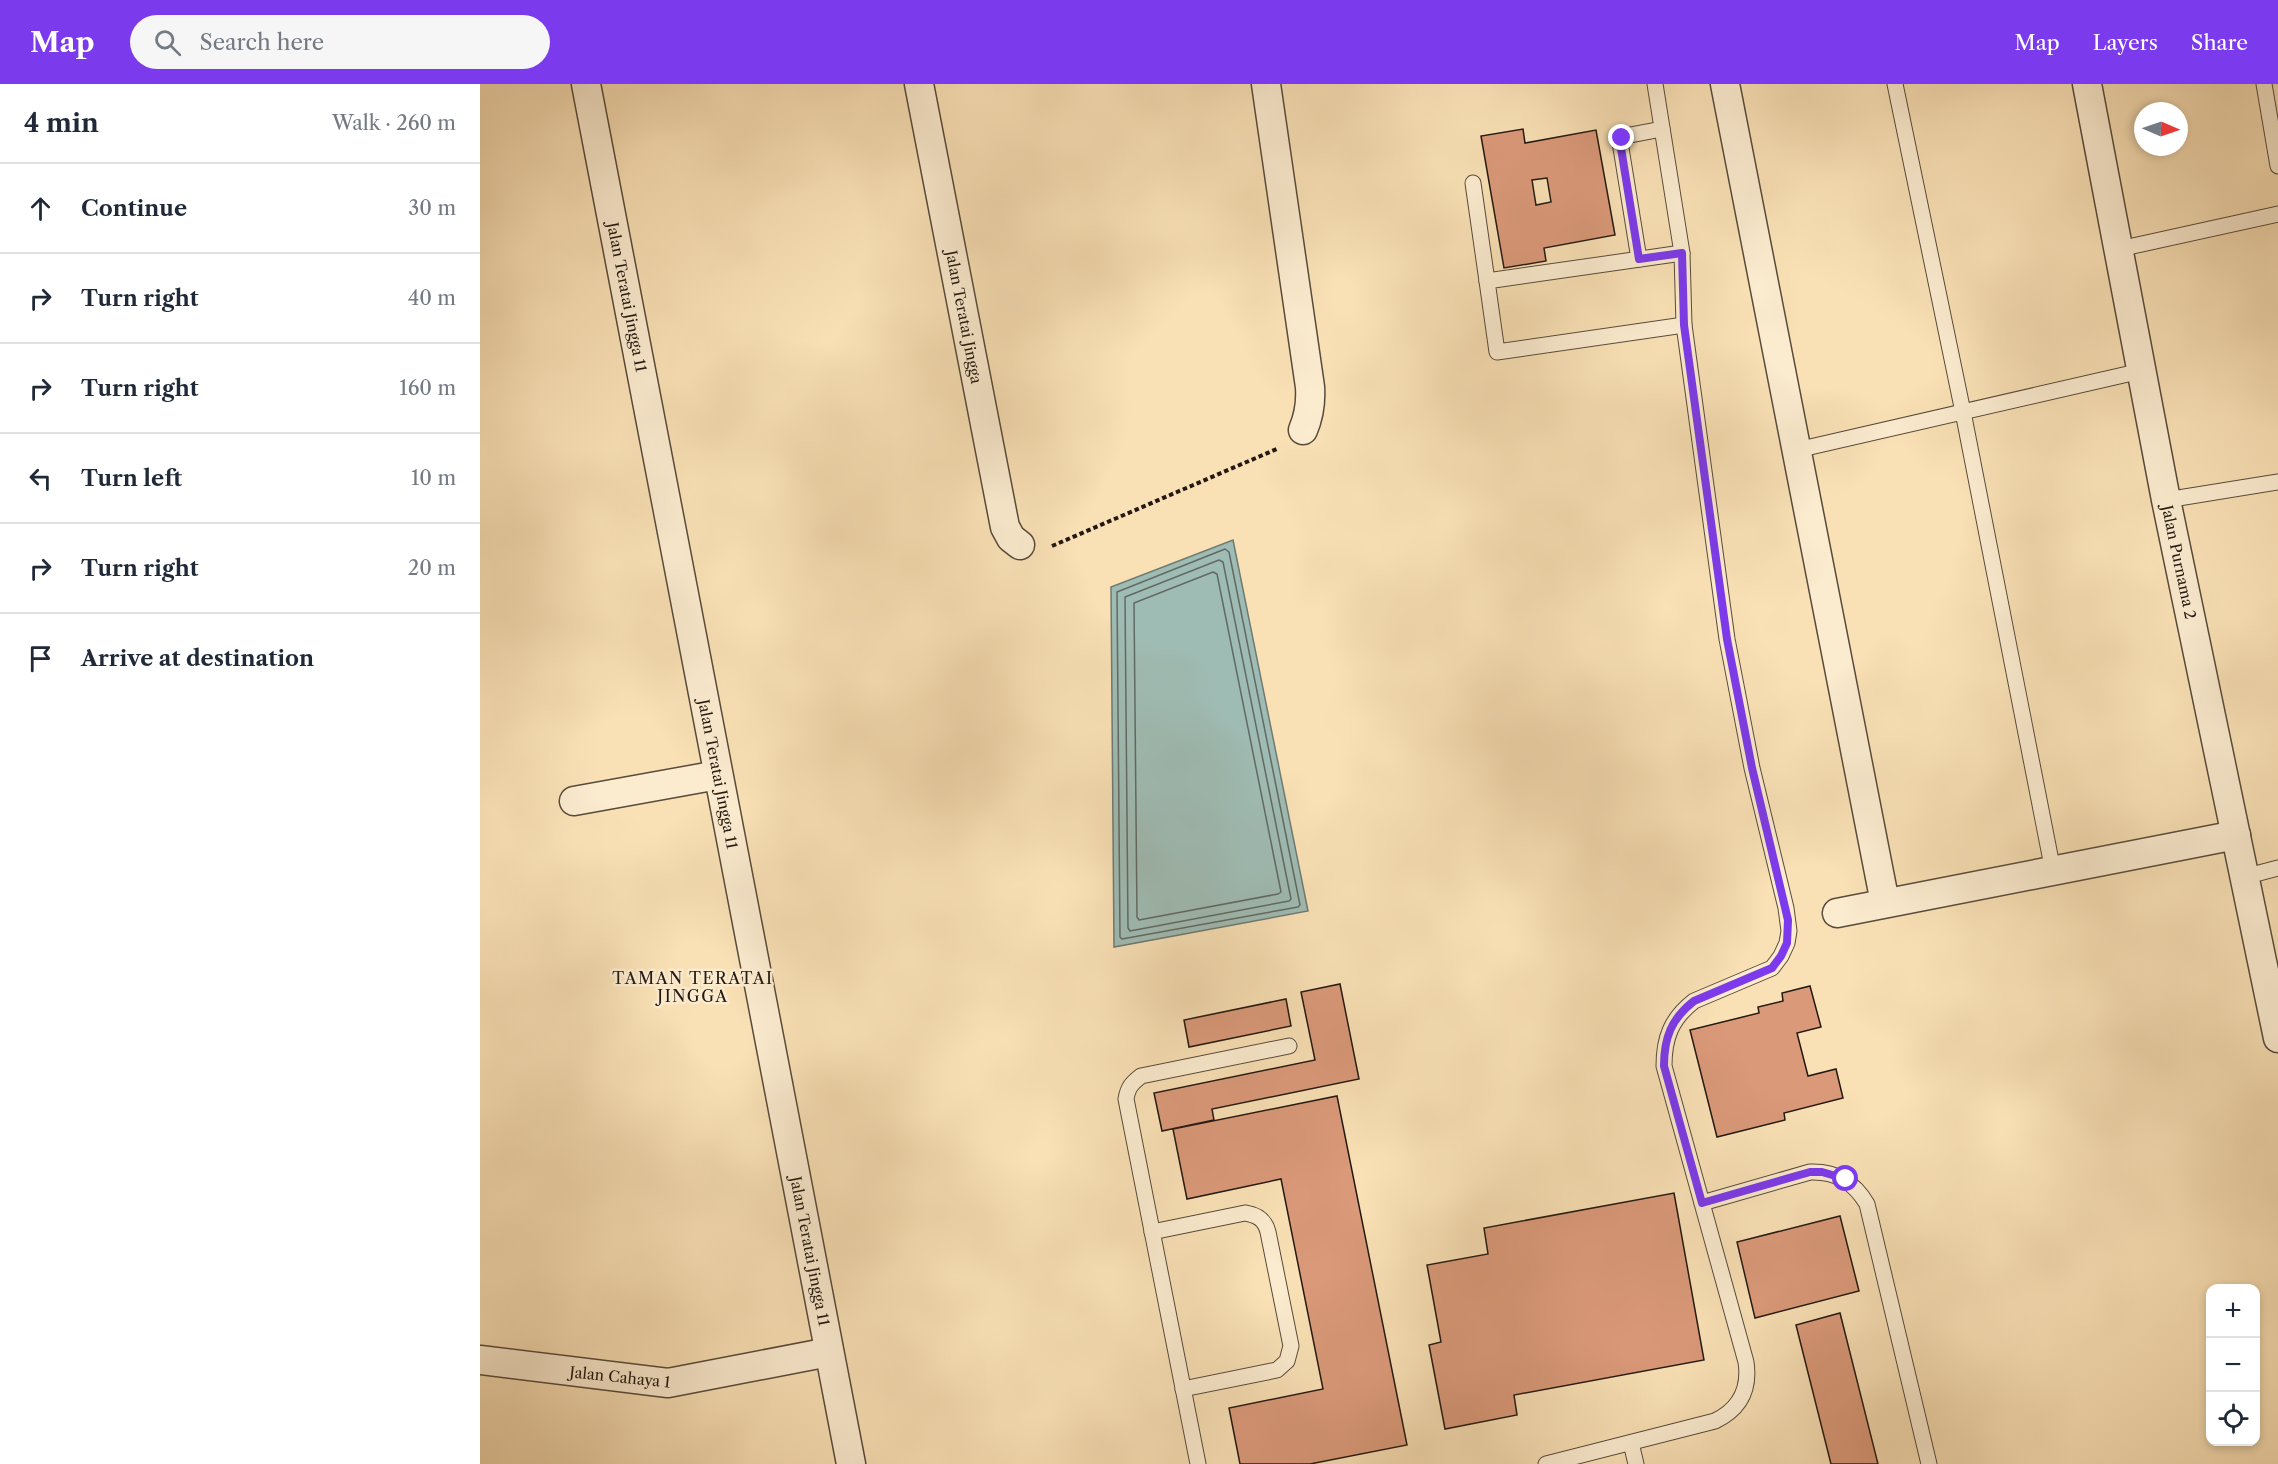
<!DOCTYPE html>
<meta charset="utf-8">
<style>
body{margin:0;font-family:"Libre Caslon Text",serif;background:#f6f6f7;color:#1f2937}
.controls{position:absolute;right:18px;bottom:18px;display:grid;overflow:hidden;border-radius:12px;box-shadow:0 3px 9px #0003}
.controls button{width:54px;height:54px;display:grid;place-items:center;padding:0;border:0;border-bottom:2px solid #e0e1e3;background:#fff;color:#1f2937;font:30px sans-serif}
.compass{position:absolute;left:1654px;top:18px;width:54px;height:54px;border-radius:50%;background:#fff;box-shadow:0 3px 9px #0003;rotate:92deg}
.stop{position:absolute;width:18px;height:18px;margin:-14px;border:4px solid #7c3aed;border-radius:50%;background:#fff}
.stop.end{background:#7c3aed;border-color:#fff;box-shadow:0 2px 6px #0008}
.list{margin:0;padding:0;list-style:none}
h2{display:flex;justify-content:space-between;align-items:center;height:78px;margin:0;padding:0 24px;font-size:26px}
h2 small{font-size:20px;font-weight:400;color:#747a83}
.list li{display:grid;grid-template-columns:39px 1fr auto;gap:18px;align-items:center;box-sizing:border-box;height:90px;padding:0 24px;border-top:2px solid #e0e1e3}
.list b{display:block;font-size:22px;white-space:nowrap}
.list em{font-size:20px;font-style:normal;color:#747a83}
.icon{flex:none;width:33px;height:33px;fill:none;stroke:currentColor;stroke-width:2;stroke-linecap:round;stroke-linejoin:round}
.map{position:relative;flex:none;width:1798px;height:1380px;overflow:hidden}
header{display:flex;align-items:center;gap:36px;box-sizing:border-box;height:84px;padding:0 30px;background:#7c3aed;color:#fff}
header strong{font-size:28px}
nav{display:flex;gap:33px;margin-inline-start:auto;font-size:21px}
.search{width:420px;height:54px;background:#f6f6f7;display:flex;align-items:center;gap:15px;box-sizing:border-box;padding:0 21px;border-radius:33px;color:#747a83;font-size:22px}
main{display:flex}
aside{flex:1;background:#fff}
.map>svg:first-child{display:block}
.water{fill:#9fbcb4;stroke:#6d7b73;stroke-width:1.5}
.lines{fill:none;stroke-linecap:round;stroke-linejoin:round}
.shore{stroke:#616a63;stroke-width:1.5}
.building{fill:#da9979;stroke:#231912;stroke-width:1.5;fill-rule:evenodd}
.lane-casing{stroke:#584b3b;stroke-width:17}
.street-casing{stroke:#584b3b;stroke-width:31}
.path{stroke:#231912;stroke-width:4;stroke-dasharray:4.5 3;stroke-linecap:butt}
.lane{stroke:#fbebcf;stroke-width:15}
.street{stroke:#fbebcf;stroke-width:28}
.route{stroke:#7c3aed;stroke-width:8}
.labels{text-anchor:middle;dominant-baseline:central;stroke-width:5;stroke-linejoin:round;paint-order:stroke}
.street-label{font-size:15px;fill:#231912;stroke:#fbebcf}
.neighbourhood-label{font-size:16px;letter-spacing:1.5px;fill:#231912;stroke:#fbebcf}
</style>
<header>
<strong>Map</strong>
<div class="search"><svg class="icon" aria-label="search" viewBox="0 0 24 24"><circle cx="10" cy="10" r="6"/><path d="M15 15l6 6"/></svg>Search here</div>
<nav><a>Map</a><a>Layers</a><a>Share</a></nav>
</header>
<main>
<aside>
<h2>4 min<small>Walk · 260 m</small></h2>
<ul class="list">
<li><svg class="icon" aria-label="ahead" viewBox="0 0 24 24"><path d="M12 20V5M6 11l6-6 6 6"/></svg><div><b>Continue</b></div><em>30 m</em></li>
<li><svg class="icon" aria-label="right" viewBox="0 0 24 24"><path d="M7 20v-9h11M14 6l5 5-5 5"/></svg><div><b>Turn right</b></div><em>40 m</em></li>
<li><svg class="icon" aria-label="right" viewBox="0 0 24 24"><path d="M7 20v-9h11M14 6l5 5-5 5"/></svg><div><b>Turn right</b></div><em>160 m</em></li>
<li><svg class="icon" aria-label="left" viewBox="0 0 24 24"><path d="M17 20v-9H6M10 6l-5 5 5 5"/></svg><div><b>Turn left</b></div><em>10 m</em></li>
<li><svg class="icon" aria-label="right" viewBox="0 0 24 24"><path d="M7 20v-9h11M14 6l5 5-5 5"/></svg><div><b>Turn right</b></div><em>20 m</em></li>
<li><svg class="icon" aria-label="arrive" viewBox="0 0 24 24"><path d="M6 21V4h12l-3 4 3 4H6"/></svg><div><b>Arrive at destination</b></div></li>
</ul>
</aside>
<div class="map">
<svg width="1798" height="1380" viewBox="0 0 1798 1380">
<rect width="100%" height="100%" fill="#f9e0b5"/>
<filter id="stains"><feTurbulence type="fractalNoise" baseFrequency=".00333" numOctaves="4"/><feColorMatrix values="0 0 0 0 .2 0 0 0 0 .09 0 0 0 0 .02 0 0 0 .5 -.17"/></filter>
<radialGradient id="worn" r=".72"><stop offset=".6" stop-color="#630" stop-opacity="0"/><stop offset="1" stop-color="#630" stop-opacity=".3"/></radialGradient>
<path class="water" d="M753,456L828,827L634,863L631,503Z"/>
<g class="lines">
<g class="shore">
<path d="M745,465L749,468L820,821L818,823L642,855L640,853L637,508Z"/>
<path d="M739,476L743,478L811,815L809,817L650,847L648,844L645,513Z"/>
<path d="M733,488L737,490L801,808L798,810L659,836L657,833L654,519Z"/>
</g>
</g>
<g class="building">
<path d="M1043,45L1045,59L1116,46L1135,151L1064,164L1066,177L1024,184L1001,52ZM1067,94L1071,118L1056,121L1052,96Z"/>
<path d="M860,900L879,995L732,1025L734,1036L682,1047L674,1009L835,976L821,908Z"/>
<path d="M1330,902L1341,943L1317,949L1328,992L1356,985L1363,1014L1304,1029L1305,1036L1237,1053L1210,946L1279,929L1278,923L1303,917L1302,909Z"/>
<path d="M806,915L811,942L709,963L704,936Z"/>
<path d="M857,1012L927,1361L830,1380H760L749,1324L843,1305L801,1095L707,1115L693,1045Z"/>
<path d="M1194,1109L1224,1276L1034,1311L1037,1331L965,1345L949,1261L961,1258L947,1181L1008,1170L1004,1144Z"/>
<path d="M1360,1132L1379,1207L1275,1234L1257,1158Z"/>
<path d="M1360,1229L1398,1380H1351L1316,1241Z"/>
</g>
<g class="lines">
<g class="lane-casing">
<g id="lane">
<path d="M1415,0L1483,328L1573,787"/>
<path d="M1784,0L1798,82"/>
<path d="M993,99L1007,197"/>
<path d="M1639,165L1798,130"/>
<path d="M1202,169L1007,197L1017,268L1204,241"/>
<path d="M1159,175L1140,58L1145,52L1182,45"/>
<path d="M1317,366L1661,287"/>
<path d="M1686,416L1798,398"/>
<path d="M1764,793L1798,784"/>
<path d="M1222,1119L1330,1088C1356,1087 1374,1098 1387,1120L1449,1380"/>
<path d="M672,1148L765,1129C778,1131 785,1136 788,1148L811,1262L807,1277L797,1286L703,1305"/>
<path d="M1151,1359L1156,1380"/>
<path d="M718,1380L646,1015C648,1003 652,999 661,992L809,962"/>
<path d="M1066,1380L1235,1337C1260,1325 1270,1305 1266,1278L1184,982C1184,954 1191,935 1214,917L1292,884L1301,872L1307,859L1309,847L1306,824L1272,684L1247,555L1204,241L1202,169L1175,0"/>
</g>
</g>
<g class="street-casing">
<g id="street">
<path d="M106,0L371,1380"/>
<path d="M439,0L525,443L531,454L540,461"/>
<path d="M786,0L830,303C831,318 829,332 823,346"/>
<path d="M1245,0L1405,819"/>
<path d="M1607,0L1686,416L1798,954"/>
<path d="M94,717L238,691"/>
<path d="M1357,829L1756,751"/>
<path d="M0,1276L188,1299L349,1268"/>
</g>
</g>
<path class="path" d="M572,462L799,364"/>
<use href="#lane" class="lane"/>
<use href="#street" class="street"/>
</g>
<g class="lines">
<path class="route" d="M1142,54L1140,58L1159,175L1202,169L1204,241L1247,555L1272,684L1308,836L1307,859L1301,872L1292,884L1214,917C1191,935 1184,954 1184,982L1222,1119L1330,1088H1342L1366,1095"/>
</g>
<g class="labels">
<g class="street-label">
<text transform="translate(147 213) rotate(79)">Jalan Teratai Jingga 11</text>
<text transform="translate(484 233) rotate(79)">Jalan Teratai Jingga</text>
<text transform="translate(1699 478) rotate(78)">Jalan Purnama 2</text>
<text transform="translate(238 690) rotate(79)">Jalan Teratai Jingga 11</text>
<text transform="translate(330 1167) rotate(79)">Jalan Teratai Jingga 11</text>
<text transform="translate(140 1293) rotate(6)">Jalan Cahaya 1</text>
</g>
<g class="neighbourhood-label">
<text x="213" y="894">TAMAN TERATAI<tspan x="213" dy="18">JINGGA</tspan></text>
</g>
</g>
<rect width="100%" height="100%" filter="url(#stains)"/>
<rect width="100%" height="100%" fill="url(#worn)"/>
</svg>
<div class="controls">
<button>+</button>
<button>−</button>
<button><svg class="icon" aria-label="locate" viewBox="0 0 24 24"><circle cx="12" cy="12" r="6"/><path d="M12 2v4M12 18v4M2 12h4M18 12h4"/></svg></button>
</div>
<svg class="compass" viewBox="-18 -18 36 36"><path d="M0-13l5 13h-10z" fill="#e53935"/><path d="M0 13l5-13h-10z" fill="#747a83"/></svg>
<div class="stop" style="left:1366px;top:1095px"></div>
<div class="stop end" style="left:1142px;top:54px"></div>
</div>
</main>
